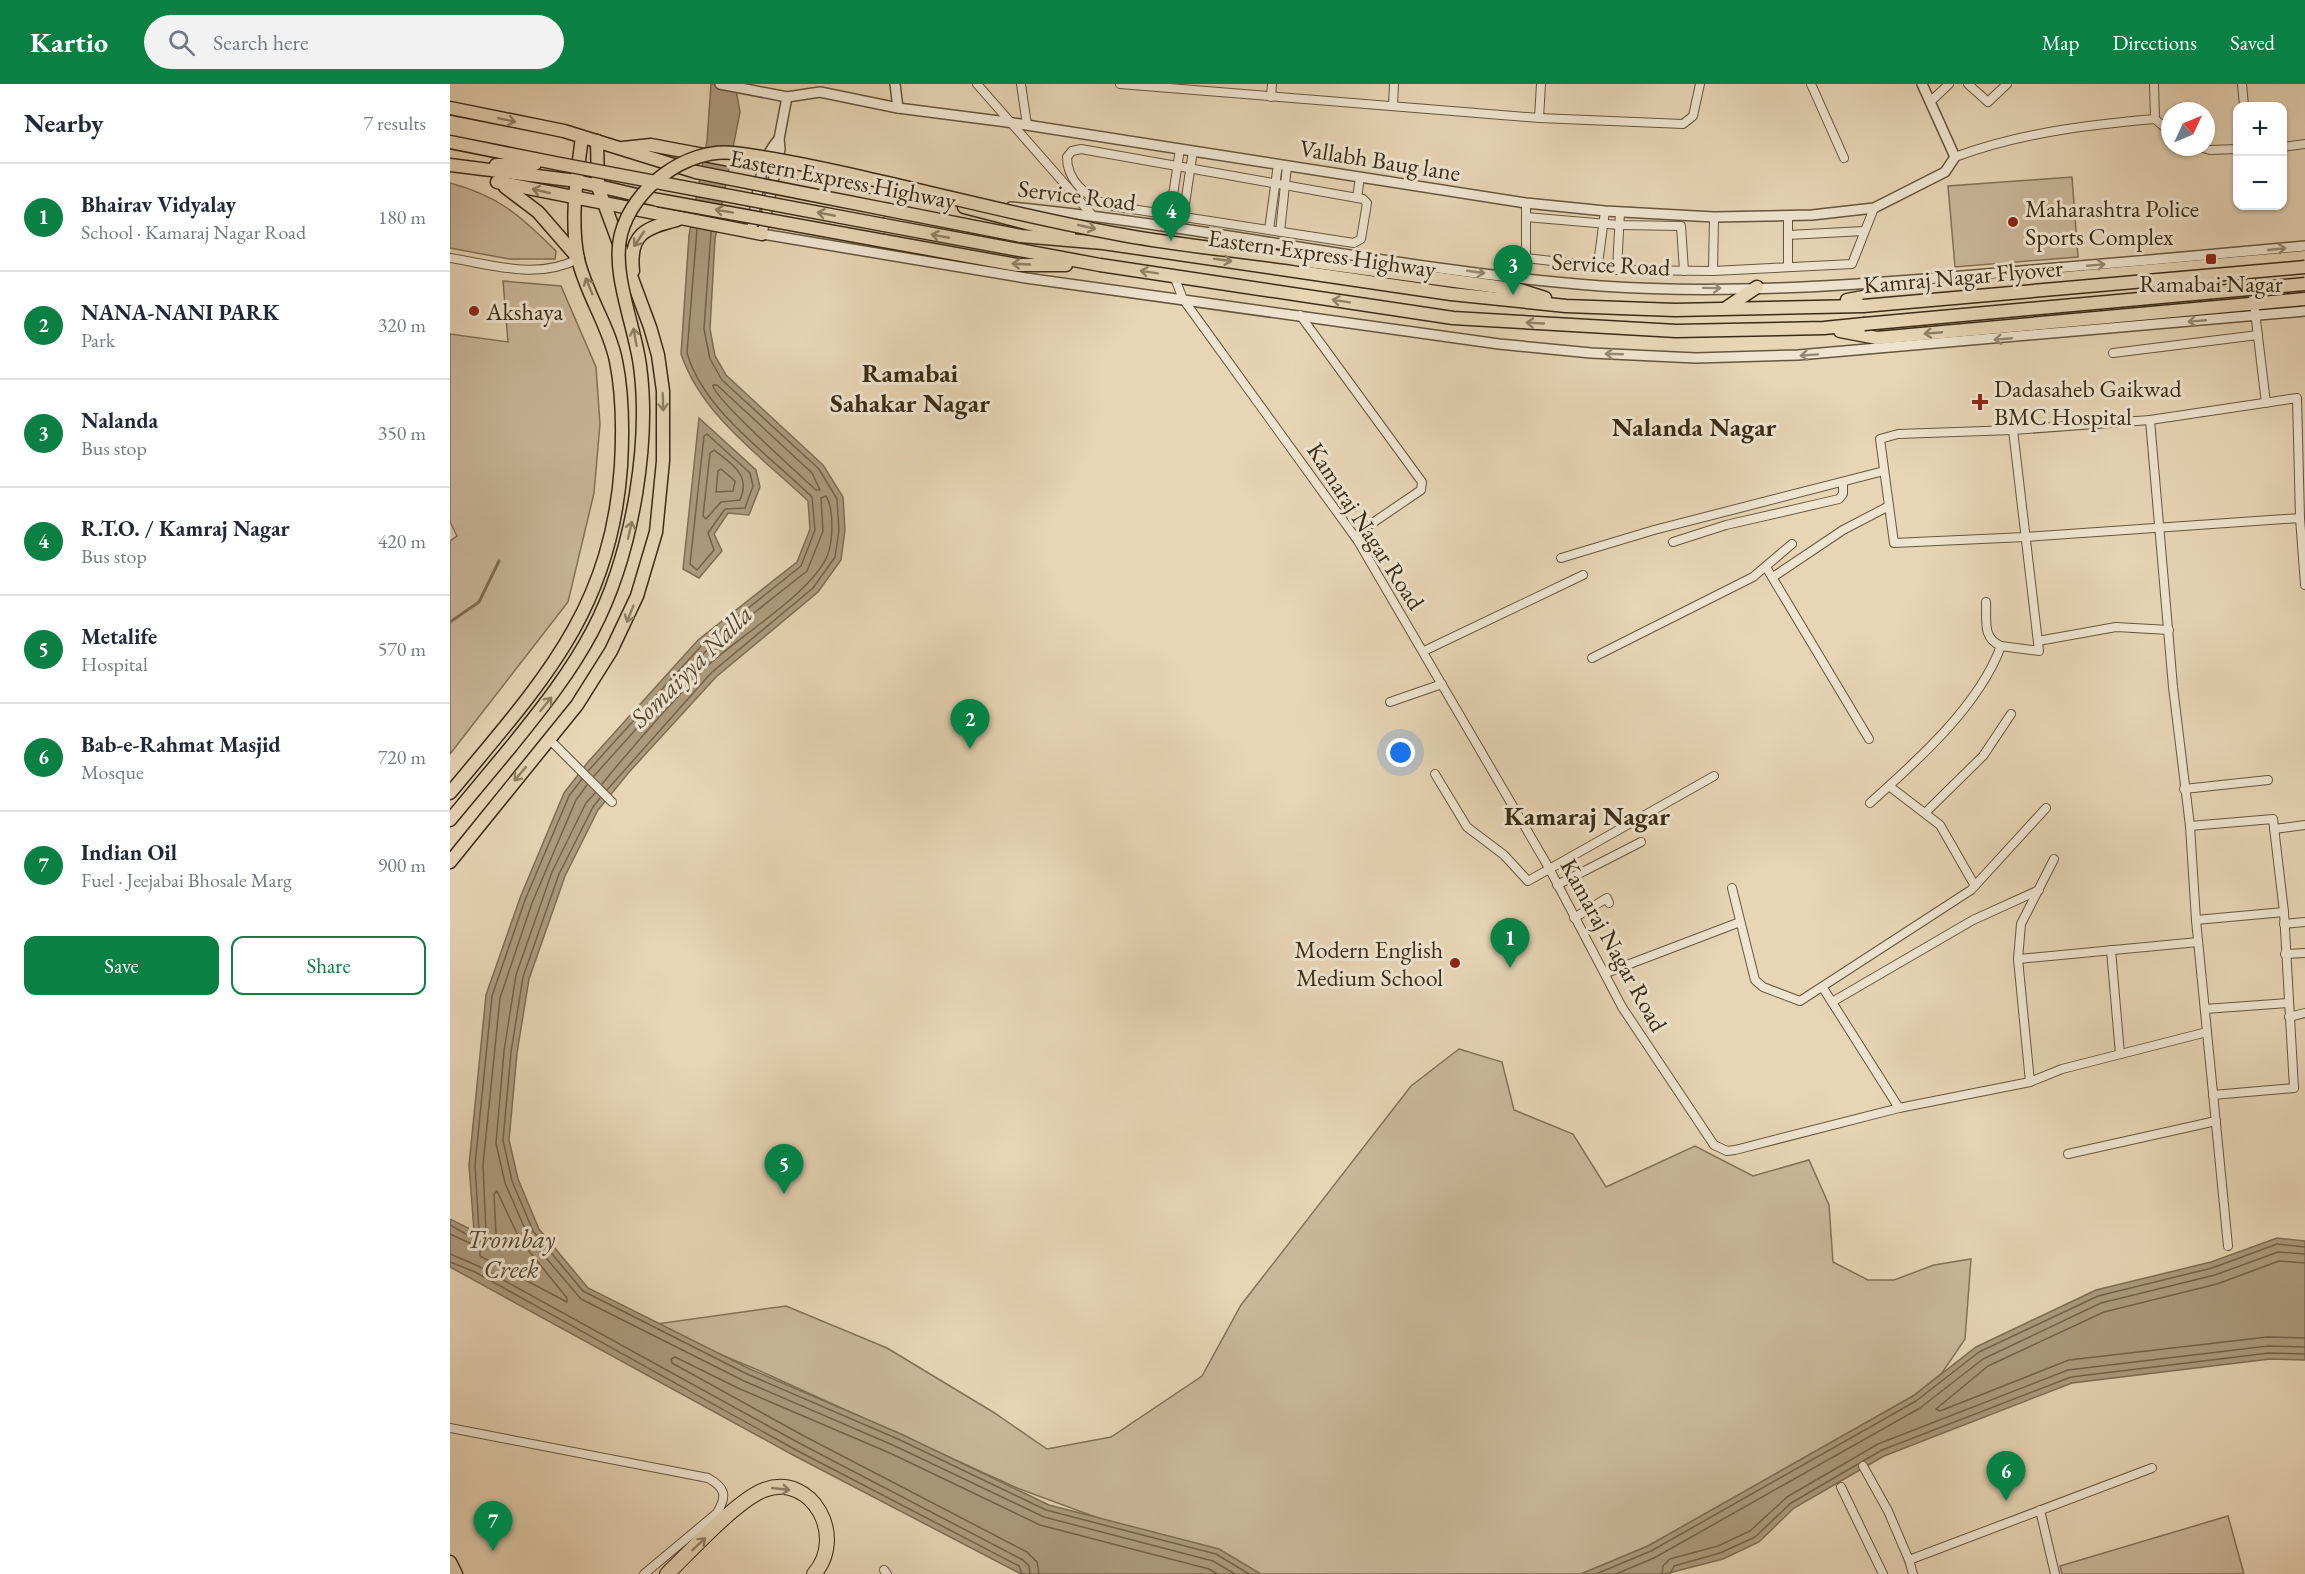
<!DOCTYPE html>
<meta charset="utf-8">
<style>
body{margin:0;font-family:"EB Garamond",serif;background:#f2f2f3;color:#1f2937}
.controls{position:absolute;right:18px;top:18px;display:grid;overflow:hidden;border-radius:12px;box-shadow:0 2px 4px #0004}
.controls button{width:54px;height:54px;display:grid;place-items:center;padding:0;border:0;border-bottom:2px solid #e0e1e3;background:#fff;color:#1f2937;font:30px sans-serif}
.compass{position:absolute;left:1711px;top:18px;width:54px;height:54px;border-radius:50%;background:#fff;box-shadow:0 2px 4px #0004;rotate:46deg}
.you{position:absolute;left:951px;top:669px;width:21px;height:21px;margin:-15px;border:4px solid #fff;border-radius:50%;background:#1a73e8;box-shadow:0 0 0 9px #1a73e833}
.badge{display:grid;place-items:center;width:39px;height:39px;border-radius:50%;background:#0b8043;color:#fff;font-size:20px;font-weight:700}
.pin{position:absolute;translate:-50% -50px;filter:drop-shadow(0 2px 3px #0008)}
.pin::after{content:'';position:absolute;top:32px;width:21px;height:18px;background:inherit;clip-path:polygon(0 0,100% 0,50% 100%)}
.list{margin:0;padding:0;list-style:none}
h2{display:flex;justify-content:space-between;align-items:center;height:78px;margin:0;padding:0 24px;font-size:26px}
h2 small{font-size:20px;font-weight:400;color:#747a83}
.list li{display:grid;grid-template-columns:39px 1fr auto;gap:18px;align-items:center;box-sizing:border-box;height:108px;padding:0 24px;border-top:2px solid #e0e1e3}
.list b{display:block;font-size:22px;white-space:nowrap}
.list p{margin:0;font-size:20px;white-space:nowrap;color:#747a83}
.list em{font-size:20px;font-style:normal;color:#747a83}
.actions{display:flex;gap:12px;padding:18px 24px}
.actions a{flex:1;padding:14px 0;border:2px solid #0b8043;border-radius:12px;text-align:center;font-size:21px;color:#0b8043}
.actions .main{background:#0b8043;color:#fff}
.icon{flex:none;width:33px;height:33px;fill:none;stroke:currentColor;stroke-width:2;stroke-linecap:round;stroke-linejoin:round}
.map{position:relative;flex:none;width:1855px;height:1490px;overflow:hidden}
header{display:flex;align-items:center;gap:36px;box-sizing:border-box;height:84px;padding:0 30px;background:#0b8043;color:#fff}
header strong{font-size:28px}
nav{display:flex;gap:33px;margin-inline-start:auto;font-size:21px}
.search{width:420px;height:54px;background:#f2f2f3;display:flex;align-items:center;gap:15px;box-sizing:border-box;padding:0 21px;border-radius:33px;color:#747a83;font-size:22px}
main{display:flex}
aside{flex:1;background:#fff}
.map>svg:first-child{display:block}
.green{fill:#cab89b;stroke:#827258;stroke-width:1.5}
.water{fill:#ad9b7f;stroke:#7f6e55;stroke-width:1.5}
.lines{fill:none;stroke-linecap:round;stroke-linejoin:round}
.shore{stroke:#74634a;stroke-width:1.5}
.stream{stroke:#7f6e55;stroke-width:3}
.minor-casing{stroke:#66563d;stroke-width:10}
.tertiary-casing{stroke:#66563d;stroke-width:12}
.trunk-casing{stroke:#3b2b15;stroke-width:15}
.motorway-casing{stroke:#3b2b15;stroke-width:16}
.minor{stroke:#efe4d0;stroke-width:8}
.tertiary{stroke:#efe4d0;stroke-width:9}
.trunk{stroke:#e7d5b6;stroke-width:12}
.motorway{stroke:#e7d5b6;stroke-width:14}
.trunk-bridge-casing{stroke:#3b2b15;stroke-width:15;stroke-linecap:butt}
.trunk-bridge{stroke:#e7d5b6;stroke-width:12}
.oneway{stroke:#918066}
.oneway2{stroke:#958872}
.poi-dot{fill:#8f2418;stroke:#efe4d0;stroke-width:2}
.labels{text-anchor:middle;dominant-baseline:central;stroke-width:6;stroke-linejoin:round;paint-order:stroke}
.street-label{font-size:24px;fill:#3b2b15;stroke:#efe4d0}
.poi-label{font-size:24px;fill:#3b2b15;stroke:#efe4d0;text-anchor:start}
.neighbourhood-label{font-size:26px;font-weight:bold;fill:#3b2b15;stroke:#efe4d0}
.water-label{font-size:26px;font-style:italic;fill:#584730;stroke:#efe4d0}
</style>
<header>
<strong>Kartio</strong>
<div class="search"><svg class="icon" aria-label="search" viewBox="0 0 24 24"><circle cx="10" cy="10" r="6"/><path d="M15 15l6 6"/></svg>Search here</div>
<nav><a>Map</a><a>Directions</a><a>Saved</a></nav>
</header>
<main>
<aside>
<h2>Nearby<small>7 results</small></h2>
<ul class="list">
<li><span class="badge">1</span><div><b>Bhairav Vidyalay</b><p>School · Kamaraj Nagar Road</p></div><em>180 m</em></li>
<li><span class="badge">2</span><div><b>NANA-NANI PARK</b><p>Park</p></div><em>320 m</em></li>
<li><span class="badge">3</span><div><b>Nalanda</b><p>Bus stop</p></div><em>350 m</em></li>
<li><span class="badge">4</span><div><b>R.T.O. / Kamraj Nagar</b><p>Bus stop</p></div><em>420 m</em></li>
<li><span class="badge">5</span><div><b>Metalife</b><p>Hospital</p></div><em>570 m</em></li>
<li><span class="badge">6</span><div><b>Bab-e-Rahmat Masjid</b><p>Mosque</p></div><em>720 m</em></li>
<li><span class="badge">7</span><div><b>Indian Oil</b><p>Fuel · Jeejabai Bhosale Marg</p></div><em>900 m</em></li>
</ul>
<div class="actions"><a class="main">Save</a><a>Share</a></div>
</aside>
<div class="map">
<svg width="1855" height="1490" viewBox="0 0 1855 1490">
<rect width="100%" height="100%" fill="#e7d5b6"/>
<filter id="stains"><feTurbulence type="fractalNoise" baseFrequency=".00333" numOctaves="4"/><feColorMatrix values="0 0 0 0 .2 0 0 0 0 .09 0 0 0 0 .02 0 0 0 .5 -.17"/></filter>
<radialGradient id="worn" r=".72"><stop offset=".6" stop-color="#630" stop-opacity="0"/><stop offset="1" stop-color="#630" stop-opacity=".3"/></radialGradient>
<g class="green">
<path d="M1622,93L1628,173L1505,183L1498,102Z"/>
<path d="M0,99C49,112 71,132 106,167L105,175H59L0,164Z"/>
<path d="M53,197L111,202L146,283L150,340L144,409L118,518L0,670V457L7,452L0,438V250L58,258Z"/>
<path d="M1009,965L1052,978L1064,1026L1123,1050L1156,1103L1245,1062L1303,1092L1359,1076L1379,1121L1383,1178L1418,1196H1444L1484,1181L1521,1175L1515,1255L1492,1289L1463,1312L1198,1462L1131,1490H800L567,1404L308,1286L199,1241L336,1222L437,1264L543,1328L597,1365L661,1353L752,1292L791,1221L961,1002Z"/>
<path d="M1778,1432L1794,1490H1612L1610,1482Z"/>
</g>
<g class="water">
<path d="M261,0H285L290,28L265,155L260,245L265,272L276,291L373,381L393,413L395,446L391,476L368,508L266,593L180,687L148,726L115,792L79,895L67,969L59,1056L68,1095L89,1145L138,1204L300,1285L451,1350L599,1421L769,1465L811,1490H571L343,1371L0,1183V1135L24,1147L19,1081L36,911L70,814L114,709L138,678L248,556L347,478L360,445L358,417C312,373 252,332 231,270L239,151L257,57Z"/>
<path d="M249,334L306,386L310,403L299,431L278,429L264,450L272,467L249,494L233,485Z"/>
<path d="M1827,1154L1855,1157V1276L1820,1275L1622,1299L1434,1372L1344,1424L1309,1458L1273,1475L1215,1490H1131L1198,1462L1463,1312L1526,1263L1646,1206L1761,1178Z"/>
</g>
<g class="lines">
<g class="shore">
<path d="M263,301H267L362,389L370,406H366C351,392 262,313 263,301Z"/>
<path d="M257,350L300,389L303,402L295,424L275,425L258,449L264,466L247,486L240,480L254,352Z"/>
<path d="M264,366C283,381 301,391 290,416L271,418L256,435L253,432L260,369Z"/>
<path d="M271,385L285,397L283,407L266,408L268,387Z"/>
<path d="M138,687L252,561L351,482L365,446L362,413C320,372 253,326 237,269L247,145"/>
<path d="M144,692L257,566L357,487L373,447L371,414L376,412C384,425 383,455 378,470C364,508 286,554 255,584C219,621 184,661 152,700"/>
<path d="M157,706L261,589L363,504L385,473L389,446L387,415L369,385L272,296L260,275L254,245L261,148"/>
<path d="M145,709L136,719L102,788L66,891L54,967L46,1059L55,1099L79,1154L131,1215L294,1297L445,1362L594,1433L763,1477L785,1490"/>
<path d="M150,714L143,723L109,790L73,893L61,968L53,1056L62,1097L83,1147L133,1207L297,1290L448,1355L596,1426L766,1470L799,1490"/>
<path d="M47,1107L70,1156L117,1214V1218L30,1172V1168L42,1158L46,1150L44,1110Z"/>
<path d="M0,1141L21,1153L29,1147L25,1081L42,912L75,816L119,712L132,695"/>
<path d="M0,1150L22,1160L32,1157L36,1149L33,1081L50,914L82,819L126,716L137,701"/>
<path d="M0,1170L28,1182L349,1359L573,1476L579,1482L580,1490"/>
<path d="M0,1178L25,1188L346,1366L569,1482L572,1490"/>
<path d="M1855,1179L1829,1177L1767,1200L1654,1228L1538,1282L1486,1325L1490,1327L1619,1276L1817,1253L1855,1254"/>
<path d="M1413,1377L1432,1366L1621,1293L1819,1269L1855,1270"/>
<path d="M589,1490L587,1478L577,1468L354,1352L222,1279L221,1275L225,1273L290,1305L442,1370L590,1441L759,1485L767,1490"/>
<path d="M1146,1490L1201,1467L1466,1317L1529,1268L1648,1212L1762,1184L1827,1160L1855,1163"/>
<path d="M1166,1490L1204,1474L1470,1324L1533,1275L1651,1219L1765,1191L1828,1168L1855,1170"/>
<path d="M1212,1490L1213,1482L1220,1475L1268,1462L1300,1447L1337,1413L1428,1360L1618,1286L1818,1262L1855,1263"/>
<path d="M1220,1490L1224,1482L1270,1469L1305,1453L1341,1419L1408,1380"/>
</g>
<path class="stream" d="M0,538L29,518L49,477"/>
<g class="minor-casing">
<g id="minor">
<path d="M527,0L642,131"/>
<path d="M571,0L577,41"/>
<path d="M670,0L1089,34L1233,40L1243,32L1250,0"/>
<path d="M1361,0L1394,74"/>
<path d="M1518,0L1538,18L1557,0"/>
<path d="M1704,0L1705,35"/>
<path d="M1792,0L1794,22"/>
<path d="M821,13L822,0"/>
<path d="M1480,18L1499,0"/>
<path d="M943,22L944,0"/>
<path d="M1089,34L1091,0"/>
<path d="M1750,63L1760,66L1788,65"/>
<path d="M1832,63L1855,60"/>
<path d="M631,65L913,115L917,119L911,155L904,159L656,121C635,111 617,97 617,73L622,67Z"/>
<path d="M1505,73C1570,49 1636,41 1705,35L1720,48"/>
<path d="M907,114L910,93"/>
<path d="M1076,119V174L1145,182L1148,180L1155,127"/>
<path d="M1170,128L1167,186L1263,187L1402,180L1424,124"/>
<path d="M720,131L730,65"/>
<path d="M733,133L743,67"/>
<path d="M1076,133L1169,141L1231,142L1234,187"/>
<path d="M819,146L828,80"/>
<path d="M830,148L837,82"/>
<path d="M1338,151L1414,147"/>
<path d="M0,174C44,181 87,196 128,175"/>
<path d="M1338,183V131"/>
<path d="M1800,186L1816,319"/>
<path d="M1263,187L1264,133"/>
<path d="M724,192L733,215L908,457L1099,784L1172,923L1264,1061L1277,1067L1285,1066L1449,1024L1580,998"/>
<path d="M850,231L972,398L971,406L921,440"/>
<path d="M1663,269L1808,251"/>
<path d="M1700,336L1723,603L1740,742L1746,836L1778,1162"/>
<path d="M1850,434L1575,453L1444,459L1430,355L1448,350L1563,346L1700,336L1847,314L1850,434L1855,501"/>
<path d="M1223,458L1276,441L1389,415L1393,410V398"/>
<path d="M1111,474L1204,446L1434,387"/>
<path d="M1316,483L1419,655"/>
<path d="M1323,493L1393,446L1439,422"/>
<path d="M1588,557L1666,543L1719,546"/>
<path d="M1551,562L1589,567L1563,346"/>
<path d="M974,567L1133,491"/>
<path d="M1142,574L1303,493L1342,460"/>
<path d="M940,618L992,600"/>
<path d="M99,655L162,718"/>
<path d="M985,690L1017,743L1054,771L1078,797L1264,692"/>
<path d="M1439,702L1490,741L1525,802"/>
<path d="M1734,705L1818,696"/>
<path d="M1420,719C1467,677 1529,622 1551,562C1532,554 1537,537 1536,518"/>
<path d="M1475,729L1533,672L1561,630"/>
<path d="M1740,742L1823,735L1834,828L1844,1004L1763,1011"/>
<path d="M1824,745L1855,741"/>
<path d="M1604,775L1571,840L1568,875L1580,998L1612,985L1757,948"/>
<path d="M1107,801L1191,758"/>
<path d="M1282,804L1305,896L1313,903L1350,917L1521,806L1596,724"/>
<path d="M1124,834L1157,814L1159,819"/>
<path d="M1746,836L1834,828"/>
<path d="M1834,840L1855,838"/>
<path d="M1661,866L1670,970"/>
<path d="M1835,870L1855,869"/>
<path d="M1568,875L1748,858"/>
<path d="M1156,889L1290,838"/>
<path d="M1373,904L1449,1024"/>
<path d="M1382,918L1523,836L1589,806"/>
<path d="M1755,925L1838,919"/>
<path d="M1839,933L1855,929"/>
<path d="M1618,1070L1766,1037"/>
<path d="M0,1344L258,1394C276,1404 277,1412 267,1429L194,1490"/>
<path d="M1413,1382L1438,1427L1459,1476"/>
<path d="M1391,1403L1433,1490"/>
<path d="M1590,1426L1605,1490"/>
<path d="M434,1486L437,1490"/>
<path d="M1463,1490L1459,1476L1702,1384"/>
</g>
</g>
<g class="tertiary-casing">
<g id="tertiary">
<path d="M270,0L337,13L370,8L448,24L557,38L1076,119L1155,127L1264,133L1362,131L1424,124L1495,88L1505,73L1472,0"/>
<path d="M445,0L448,24"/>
<path d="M337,13L329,55L330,65L312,150L576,194L1049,260L1141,269L1246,274L1348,271L1855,227"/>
<path d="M561,123C758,142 953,187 1151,202C1278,211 1408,201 1536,190C1642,181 1749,172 1855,162"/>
<path d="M301,148C307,119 308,77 329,55"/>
</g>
</g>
<g class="trunk-casing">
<g id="trunk">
<path d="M0,24L114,47L246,88"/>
<path d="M0,58L110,80"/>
<path d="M173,64L201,61L480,114"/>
<path d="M0,81L127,97L208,116"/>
<path d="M46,81L85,80"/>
<path d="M47,98L312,150"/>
<path d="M55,103L88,128L128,174"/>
<path d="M514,123L619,150"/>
<path d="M439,126L571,152L653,159L1001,210L1116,222L1225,226L1413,222"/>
<path d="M434,141L650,181L1003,234L1226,247L1374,244L1414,240"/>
<path d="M434,157L567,181H616"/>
<path d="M852,176L1070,206L1095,214"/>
<path d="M183,187C179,150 195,144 227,136"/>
<path d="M1397,216L1424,211L1855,173"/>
<path d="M1276,224L1307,203"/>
<path d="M1390,247L1427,254L1855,215"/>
<path d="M0,709C89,601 161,529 171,382C173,347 173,311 166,277C159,242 136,210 128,175C120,136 127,92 132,53"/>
<path d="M0,736L59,665"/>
<path d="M0,778L127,621L161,567L187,512L206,448L213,377V307L208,271L200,243L148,103L147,57"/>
<path d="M0,1478L6,1490"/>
</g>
</g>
<g class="motorway-casing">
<path id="motorway" d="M217,1490C240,1468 286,1417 314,1406C362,1388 397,1453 364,1490"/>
</g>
<use href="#minor" class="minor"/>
<use href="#tertiary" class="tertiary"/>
<use href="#trunk" class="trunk"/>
<use href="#motorway" class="motorway"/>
<g class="trunk-bridge-casing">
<g id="trunk-bridge">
<path d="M110,80L434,141"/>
<path d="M246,88L439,126"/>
<path d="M208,116L434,157"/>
<path d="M1413,222L1855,183"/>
<path d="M1414,240L1855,200"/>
<path d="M59,665C130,578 167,524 186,410C193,367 196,326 190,282C185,242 161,189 171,150C183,104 236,64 283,69C327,74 372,84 416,94C501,113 587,136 673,151C732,162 793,167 852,176"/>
</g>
</g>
<use href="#trunk-bridge" class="trunk-bridge"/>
</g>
<defs><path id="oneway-shaft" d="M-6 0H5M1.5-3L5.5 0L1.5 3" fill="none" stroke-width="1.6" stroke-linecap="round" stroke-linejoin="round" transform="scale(1.5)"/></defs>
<g class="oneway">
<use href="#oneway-shaft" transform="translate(57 36) rotate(12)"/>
<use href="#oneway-shaft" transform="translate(91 107) rotate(-167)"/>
<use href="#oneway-shaft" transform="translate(274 127) rotate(-170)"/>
<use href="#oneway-shaft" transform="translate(376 130) rotate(-169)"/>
<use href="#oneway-shaft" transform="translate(637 143) rotate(13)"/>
<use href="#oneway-shaft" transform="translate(490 152) rotate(-169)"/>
<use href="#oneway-shaft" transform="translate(189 155) rotate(124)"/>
<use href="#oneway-shaft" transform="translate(773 176) rotate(8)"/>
<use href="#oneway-shaft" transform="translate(571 180) rotate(-177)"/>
<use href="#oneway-shaft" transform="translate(699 188) rotate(-171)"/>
<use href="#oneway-shaft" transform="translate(139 202) rotate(-112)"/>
<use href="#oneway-shaft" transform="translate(891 217) rotate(-171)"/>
<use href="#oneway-shaft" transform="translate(1085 239) rotate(-177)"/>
<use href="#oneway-shaft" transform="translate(1483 249) rotate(175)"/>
<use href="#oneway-shaft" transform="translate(185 253) rotate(-100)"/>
<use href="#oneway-shaft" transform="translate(213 318) rotate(88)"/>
<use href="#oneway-shaft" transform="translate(180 446) rotate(-77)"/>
<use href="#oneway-shaft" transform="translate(180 530) rotate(112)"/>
<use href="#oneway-shaft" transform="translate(96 620) rotate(-51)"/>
<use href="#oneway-shaft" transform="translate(70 690) rotate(130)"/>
<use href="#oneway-shaft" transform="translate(331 1405) rotate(6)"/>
<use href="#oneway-shaft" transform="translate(249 1460) rotate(-43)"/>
</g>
<g class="oneway2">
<use href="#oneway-shaft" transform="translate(1827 165) rotate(-6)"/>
<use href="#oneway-shaft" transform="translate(1646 181) rotate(-5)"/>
<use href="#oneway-shaft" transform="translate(1026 188) rotate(8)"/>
<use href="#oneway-shaft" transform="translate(1262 204) rotate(1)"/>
<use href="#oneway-shaft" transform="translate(1747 237) rotate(175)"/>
<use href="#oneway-shaft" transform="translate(1553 255) rotate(175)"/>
<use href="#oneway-shaft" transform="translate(1164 270) rotate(-178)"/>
<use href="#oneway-shaft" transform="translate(1359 271) rotate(176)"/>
</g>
<g class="poi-dot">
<circle cx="1563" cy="138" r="6"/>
<rect x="1755" y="169" width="12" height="12" rx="3"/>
<circle cx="24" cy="227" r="6"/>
<path d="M1527 309h6v6h6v6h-6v6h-6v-6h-6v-6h6z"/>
<circle cx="1005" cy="879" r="6"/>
</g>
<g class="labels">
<g class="street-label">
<text transform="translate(930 76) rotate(9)">Vallabh Baug lane</text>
<text transform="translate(393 95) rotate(11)">Eastern Express Highway</text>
<text transform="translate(627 111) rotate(7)">Service Road</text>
<text transform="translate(872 169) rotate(8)">Eastern Express Highway</text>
<text transform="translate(1161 180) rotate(3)">Service Road</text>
<text transform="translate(1513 192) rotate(-5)">Kamraj Nagar Flyover</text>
<text transform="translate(916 442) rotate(57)">Kamaraj Nagar Road</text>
<text transform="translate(1164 861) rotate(61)">Kamaraj Nagar Road</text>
</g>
<g class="poi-label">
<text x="1575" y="124">Maharashtra Police<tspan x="1575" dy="28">Sports Complex</tspan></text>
<text x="1761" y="199" text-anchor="middle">Ramabai Nagar</text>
<text x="36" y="227">Akshaya</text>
<text x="1544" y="304">Dadasaheb Gaikwad<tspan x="1544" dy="28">BMC Hospital</tspan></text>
<text x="993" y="865" text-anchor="end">Modern English<tspan x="993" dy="28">Medium School</tspan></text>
</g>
<g class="neighbourhood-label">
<text x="460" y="289">Ramabai<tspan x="460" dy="30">Sahakar Nagar</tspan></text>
<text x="1244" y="343">Nalanda Nagar</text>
<text x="1137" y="732">Kamaraj Nagar</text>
</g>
<g class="water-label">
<text transform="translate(241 582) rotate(-45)">Somaiyya Nalla</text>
<text x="61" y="1155">Trombay<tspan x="61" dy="30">Creek</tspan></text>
</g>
</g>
<rect width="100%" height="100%" filter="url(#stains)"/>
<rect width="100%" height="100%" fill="url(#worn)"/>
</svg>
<div class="controls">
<button>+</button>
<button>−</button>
</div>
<svg class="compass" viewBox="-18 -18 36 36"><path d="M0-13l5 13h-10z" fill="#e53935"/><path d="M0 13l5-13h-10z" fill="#747a83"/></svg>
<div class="you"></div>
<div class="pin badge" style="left:1060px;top:884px">1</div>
<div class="pin badge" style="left:520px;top:665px">2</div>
<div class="pin badge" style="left:1063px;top:211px">3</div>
<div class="pin badge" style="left:721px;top:157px">4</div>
<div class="pin badge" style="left:334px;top:1110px">5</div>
<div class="pin badge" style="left:1556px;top:1417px">6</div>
<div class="pin badge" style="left:43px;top:1467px">7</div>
</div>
</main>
